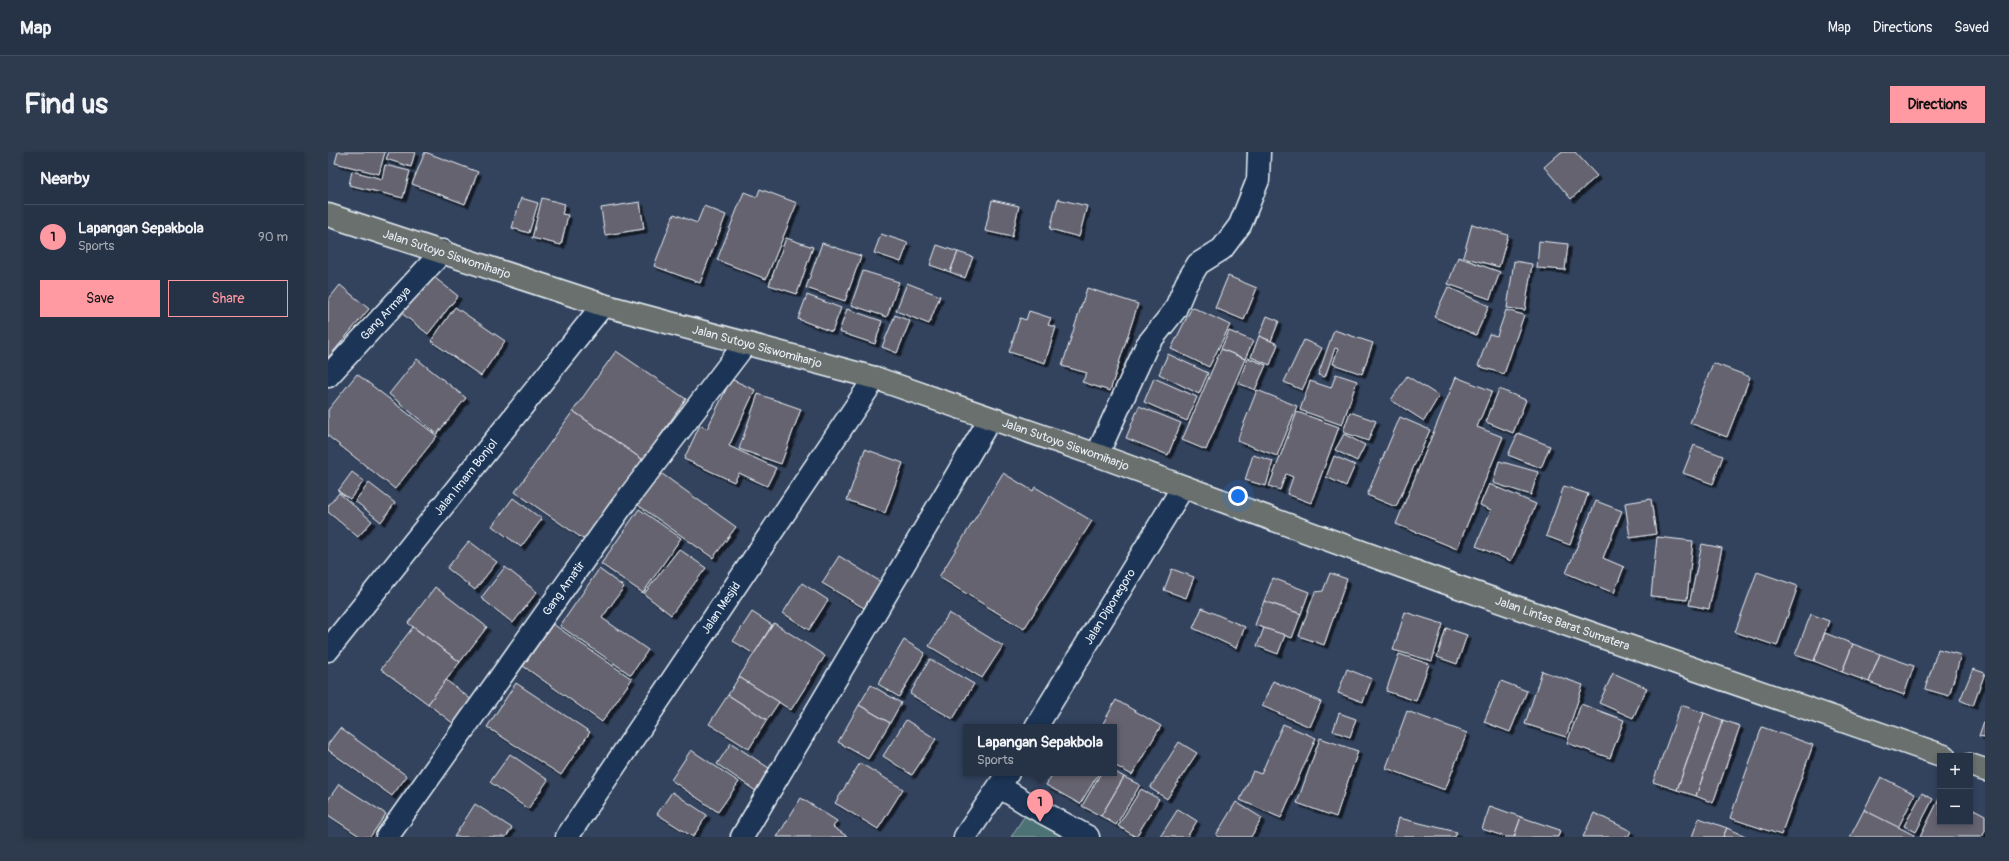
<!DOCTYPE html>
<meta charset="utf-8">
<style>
body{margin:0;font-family:Pangolin,sans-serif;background:#2e3a4d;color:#f1f3f6}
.controls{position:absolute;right:12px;bottom:12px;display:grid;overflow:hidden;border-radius:0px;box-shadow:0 2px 6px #0003}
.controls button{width:36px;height:36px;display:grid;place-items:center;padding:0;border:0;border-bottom:1px solid #424d5f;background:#263246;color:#f1f3f6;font:20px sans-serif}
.you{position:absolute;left:910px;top:344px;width:14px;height:14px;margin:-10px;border:3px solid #fff;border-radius:50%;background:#1a73e8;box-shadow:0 0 0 6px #1a73e833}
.badge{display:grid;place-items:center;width:26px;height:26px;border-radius:50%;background:#ff9aa2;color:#111;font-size:13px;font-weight:700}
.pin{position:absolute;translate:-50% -33px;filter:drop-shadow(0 1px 2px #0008)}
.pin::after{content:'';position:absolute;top:21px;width:14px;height:12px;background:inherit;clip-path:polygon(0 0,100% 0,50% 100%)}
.popup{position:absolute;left:635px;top:572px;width:154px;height:52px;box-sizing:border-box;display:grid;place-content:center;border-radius:0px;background:#263246;filter:drop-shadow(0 1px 3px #0005);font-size:13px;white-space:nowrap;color:#a4aab3}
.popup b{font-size:15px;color:#f1f3f6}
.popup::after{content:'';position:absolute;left:50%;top:100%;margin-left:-8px;border:8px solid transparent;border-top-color:#263246}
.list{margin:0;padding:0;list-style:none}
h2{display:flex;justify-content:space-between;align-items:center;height:52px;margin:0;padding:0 16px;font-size:17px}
h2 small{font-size:13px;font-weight:400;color:#a4aab3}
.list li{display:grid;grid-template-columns:26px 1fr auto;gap:12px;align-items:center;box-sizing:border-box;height:64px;padding:0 16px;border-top:1px solid #424d5f}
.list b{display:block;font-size:15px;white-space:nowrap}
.list p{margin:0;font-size:13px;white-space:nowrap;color:#a4aab3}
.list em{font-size:13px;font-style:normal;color:#a4aab3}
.actions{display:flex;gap:8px;padding:12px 16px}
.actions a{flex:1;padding:9px 0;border:1px solid #ff9aa2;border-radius:0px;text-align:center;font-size:14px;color:#ff9aa2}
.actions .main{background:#ff9aa2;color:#111}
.map{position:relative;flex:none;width:1657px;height:685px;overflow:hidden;border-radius:0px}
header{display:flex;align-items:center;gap:24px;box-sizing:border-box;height:56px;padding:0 20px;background:#263246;border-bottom:1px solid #424d5f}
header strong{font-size:19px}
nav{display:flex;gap:22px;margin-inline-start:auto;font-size:14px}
.intro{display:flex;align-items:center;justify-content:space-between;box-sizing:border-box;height:96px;padding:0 24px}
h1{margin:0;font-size:28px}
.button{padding:10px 18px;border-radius:0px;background:#ff9aa2;color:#111;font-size:14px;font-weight:700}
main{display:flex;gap:24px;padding:0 24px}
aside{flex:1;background:#263246;border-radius:0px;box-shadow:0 2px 6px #0003}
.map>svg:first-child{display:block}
.garden{fill:#4d7274;stroke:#9ab2b6}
.building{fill:#666370;stroke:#e8f1f8;filter:url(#shadow)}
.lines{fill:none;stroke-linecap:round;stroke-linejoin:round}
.minor-casing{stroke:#e8f1f8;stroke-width:25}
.highway-casing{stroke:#e8f1f8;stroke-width:25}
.minor{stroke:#1d3557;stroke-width:22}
.highway{stroke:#6b706d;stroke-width:22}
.labels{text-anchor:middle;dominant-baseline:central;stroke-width:3;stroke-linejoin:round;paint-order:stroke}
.street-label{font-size:12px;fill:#e8f1f8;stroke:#1d3557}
</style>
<header>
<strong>Map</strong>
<nav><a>Map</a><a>Directions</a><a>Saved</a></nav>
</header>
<div class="intro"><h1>Find us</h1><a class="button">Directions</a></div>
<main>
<aside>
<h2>Nearby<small></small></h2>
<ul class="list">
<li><span class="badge">1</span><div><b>Lapangan Sepakbola</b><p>Sports</p></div><em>90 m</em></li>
</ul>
<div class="actions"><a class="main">Save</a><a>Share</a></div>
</aside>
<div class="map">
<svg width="1657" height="685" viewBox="0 0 1657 685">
<defs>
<filter id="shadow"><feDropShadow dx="3.5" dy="3.5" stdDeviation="0" flood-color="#0009"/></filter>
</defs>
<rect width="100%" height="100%" fill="#33435e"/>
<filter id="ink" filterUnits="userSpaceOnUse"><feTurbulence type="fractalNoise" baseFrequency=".025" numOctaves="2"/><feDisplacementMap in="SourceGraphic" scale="8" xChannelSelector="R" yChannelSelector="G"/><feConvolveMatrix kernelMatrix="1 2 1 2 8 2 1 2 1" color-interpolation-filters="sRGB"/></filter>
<g filter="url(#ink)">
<path class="garden" d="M703,654L760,685H683Z"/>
<g class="building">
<path d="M10,0H57L51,22L7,11Z"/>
<path d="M61,0H87L83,15L58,7Z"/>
<path d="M97,0L150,20L137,52L84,32Z"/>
<path d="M1233,0H1247L1269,24L1243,47L1216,15Z"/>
<path d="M57,13L82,19L75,46L21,33L24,19L54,27Z"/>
<path d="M432,37L469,51L438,127L389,108L416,40L429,45Z"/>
<path d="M193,46L210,51L201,81L184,76Z"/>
<path d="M214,46L237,52L234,62L240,63L233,93L204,86Z"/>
<path d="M730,47L759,54L751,85L722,77Z"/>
<path d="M664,48L691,54L684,85L657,79Z"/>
<path d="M312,50L316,77L277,83L273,56Z"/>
<path d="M376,54L398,63L372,131L326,114L346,62L369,71Z"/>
<path d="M1144,72L1180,83L1171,115L1135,105Z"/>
<path d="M553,82L580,91L573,110L546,101Z"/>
<path d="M458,86L485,95L469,142L441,133Z"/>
<path d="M1211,89L1240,92L1237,118L1209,116Z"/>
<path d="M494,91L533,104L517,149L478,136Z"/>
<path d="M609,93L630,100L622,120L602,113Z"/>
<path d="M630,100L645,105L637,126L622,120Z"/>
<path d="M1130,105L1172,120L1162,147L1120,132Z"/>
<path d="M1186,109L1204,112L1197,158L1179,156Z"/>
<path d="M535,119L571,130L559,165L523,153Z"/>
<path d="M102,122L130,144L100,182L72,160Z"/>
<path d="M900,124L929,136L916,168L887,156Z"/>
<path d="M579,131L612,144L601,172L568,159Z"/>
<path d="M12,133L41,157L0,206V148Z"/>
<path d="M1120,135L1161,154L1148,183L1106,165Z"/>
<path d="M759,136L810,152L782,239L754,230L759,221L734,214Z"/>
<path d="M479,143L513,156L504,180L470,167Z"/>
<path d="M127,155L177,189L153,224L103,189Z"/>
<path d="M864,155L902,173L881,215L843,197Z"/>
<path d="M519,157L554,169L547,192L511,180Z"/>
<path d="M1178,158L1196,163L1176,222L1150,214L1161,182L1169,184Z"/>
<path d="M701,159L723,166L720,173L728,175L717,211L681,200L692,166L698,168Z"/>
<path d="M567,163L582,169L569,201L554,195Z"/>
<path d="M939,164L951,169L943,189L931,184Z"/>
<path d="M1006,178L1045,191L1034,222L1005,212L1010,197L1007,196L997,225L990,223Z"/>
<path d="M901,179L925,189L917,207L893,197Z"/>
<path d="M931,184L950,192L942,213L923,205Z"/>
<path d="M976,188L994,196L974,238L956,230Z"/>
<path d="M893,197L917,207L878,298L854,288Z"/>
<path d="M288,199L358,247L315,308L245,259Z"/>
<path d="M840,202L880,221L871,242L831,222Z"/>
<path d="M920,206L938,213L927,238L910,231Z"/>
<path d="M89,207L138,246L109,282L61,242Z"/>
<path d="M1385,211L1422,225L1399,285L1362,271Z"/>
<path d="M29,222L109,284L67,337L0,284V258Z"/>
<path d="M1008,222L1029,229L1014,273L972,258L982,229L1003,236Z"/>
<path d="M1079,224L1111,244L1096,269L1063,248Z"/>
<path d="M1128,225L1164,239L1149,275L1175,285L1129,397L1068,372Z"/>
<path d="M826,226L869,245L859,269L816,250Z"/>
<path d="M403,227L427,238L401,294L448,316L439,334L411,321L406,330L356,307L372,273L379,277Z"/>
<path d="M1171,237L1198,248L1185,281L1158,270Z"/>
<path d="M929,238L969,254L949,304L909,289Z"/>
<path d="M430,242L473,257L453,312L411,297Z"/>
<path d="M811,254L853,271L840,303L798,286Z"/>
<path d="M245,259L315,308L258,389L187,340Z"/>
<path d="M969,260L1011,275L983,351L959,342L965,325L958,322L952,338L941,334Z"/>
<path d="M1022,260L1048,269L1040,289L1015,280Z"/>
<path d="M1072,265L1102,278L1068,355L1039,343Z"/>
<path d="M1190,281L1222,294L1213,316L1180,303Z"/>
<path d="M1016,282L1037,293L1029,309L1007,298Z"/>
<path d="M1366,293L1395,304L1385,332L1355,321Z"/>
<path d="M537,297L575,311L557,361L519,348Z"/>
<path d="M925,303L945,309L938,334L917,328Z"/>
<path d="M1006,304L1027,313L1018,334L998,325Z"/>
<path d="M1171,309L1210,320L1203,343L1165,331Z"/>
<path d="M330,319L408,375L385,406L307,351Z"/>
<path d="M24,320L36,329L22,347L10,339Z"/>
<path d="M675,321L705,339L707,335L764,369L696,477L611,425Z"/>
<path d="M41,331L67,351L53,370L27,349Z"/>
<path d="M1161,332L1208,352L1183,409L1148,394L1163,358L1152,353Z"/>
<path d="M1236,334L1260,342L1242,393L1218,384Z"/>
<path d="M11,341L44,369L30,385L0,360V354Z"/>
<path d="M185,346L214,367L193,395L164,374Z"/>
<path d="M1323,347L1328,382L1302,386L1297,351Z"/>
<path d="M1268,349L1294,359L1275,406L1296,415L1286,441L1238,421Z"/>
<path d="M311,357L353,386L315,441L273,412Z"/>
<path d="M1329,385L1365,389L1359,448L1323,444Z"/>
<path d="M141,389L169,410L147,438L119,416Z"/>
<path d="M1374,392L1394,396L1381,457L1361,453Z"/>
<path d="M351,397L378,416L343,463L316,442Z"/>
<path d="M511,404L553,430L536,456L494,431Z"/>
<path d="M177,415L209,440L185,471L153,446Z"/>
<path d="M271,417L296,435L274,466L320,498L303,523L232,474Z"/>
<path d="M844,417L866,425L858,446L836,438Z"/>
<path d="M1429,420L1470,434L1449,494L1407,480Z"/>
<path d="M1002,421L1019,427L996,493L971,484L987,440L995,439Z"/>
<path d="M945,426L981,440L973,462L936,449Z"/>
<path d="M474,431L500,448L481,478L455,461Z"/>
<path d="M107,435L159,475L132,510L80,471Z"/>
<path d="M936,449L973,462L964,486L927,473Z"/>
<path d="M874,456L917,475L908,496L865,476Z"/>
<path d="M424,460L444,473L426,502L405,489Z"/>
<path d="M1077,460L1115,472L1104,509L1065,498Z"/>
<path d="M621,461L675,494L654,526L601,494Z"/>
<path d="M1483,462L1501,469L1486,509L1467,503Z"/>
<path d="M446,471L497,504L463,558L411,525Z"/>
<path d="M225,472L304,527L274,570L195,514Z"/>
<path d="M85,475L132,510L100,552L53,517Z"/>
<path d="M936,476L957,483L950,502L929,494Z"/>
<path d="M1118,476L1139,483L1129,512L1109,505Z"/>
<path d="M1497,481L1525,492L1514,520L1486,509Z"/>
<path d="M576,488L597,501L571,545L550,532Z"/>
<path d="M1525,492L1552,502L1541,530L1514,520Z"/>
<path d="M1610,497L1633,503L1621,544L1597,537Z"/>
<path d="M1071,502L1101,512L1088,549L1058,539Z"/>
<path d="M1552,502L1586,514L1576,543L1541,530Z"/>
<path d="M602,507L646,532L625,567L582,542Z"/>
<path d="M1019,517L1044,527L1035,550L1010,541Z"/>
<path d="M1645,517L1657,521L1645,554L1632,548Z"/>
<path d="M1214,519L1255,533L1238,585L1197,572Z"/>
<path d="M1285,521L1319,536L1305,566L1271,551Z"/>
<path d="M411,525L451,550L439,568L400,543Z"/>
<path d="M118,528L149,552L131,576L100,552Z"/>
<path d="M945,529L993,550L982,575L934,554Z"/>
<path d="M1173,529L1199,539L1182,580L1156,570Z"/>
<path d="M188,531L262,580L233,623L159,575Z"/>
<path d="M543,533L573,551L562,571L531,553Z"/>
<path d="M400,543L439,568L421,597L381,572Z"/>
<path d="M788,548L833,574L804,623L786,613V575H773Z"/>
<path d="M1253,552L1296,568L1282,606L1239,591Z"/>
<path d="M531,553L562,571L540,607L510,590Z"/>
<path d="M1353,553L1376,561L1349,638L1325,630Z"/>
<path d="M1079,559L1139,581L1117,638L1058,616Z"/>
<path d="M1011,561L1028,567L1022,585L1005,579Z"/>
<path d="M1376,561L1395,568L1368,644L1349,638Z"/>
<path d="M1657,566V585L1651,584Z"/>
<path d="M578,568L608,587L584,623L555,604Z"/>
<path d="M1395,568L1412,574L1385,651L1368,644Z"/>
<path d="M955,572L988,586L953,666L912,648L925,619L933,622Z"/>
<path d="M1434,575L1485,593L1453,683L1402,666Z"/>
<path d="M12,576L79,624L64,644L0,598V592Z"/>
<path d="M992,586L1030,599L1008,665L969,651Z"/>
<path d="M851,590L869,601L839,647L822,636Z"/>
<path d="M403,591L447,620L432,642L389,612Z"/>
<path d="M363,598L411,630L390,660L343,628Z"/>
<path d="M182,602L220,628L200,657L162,630Z"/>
<path d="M532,611L575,637L550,677L507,651Z"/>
<path d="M786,619L796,625L773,664L754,654L773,621H786Z"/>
<path d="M725,621H771L752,652L718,633Z"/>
<path d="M796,625L812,633L788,673L773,664Z"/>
<path d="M1553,625L1587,642L1570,676L1536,658Z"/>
<path d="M11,632L58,662L42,685H33L0,663V648Z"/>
<path d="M813,637L831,647L808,685L790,674Z"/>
<path d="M344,640L379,663L365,685L329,662Z"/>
<path d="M1594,641L1605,647L1588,680L1576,674Z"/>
<path d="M1612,645V670H1642V655L1657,663V679L1654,685H1592Z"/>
<path d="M473,646L509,669L505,675L520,685H449Z"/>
<path d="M908,650L934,666L923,685H890L888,683Z"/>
<path d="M147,652L184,676L178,685H126Z"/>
<path d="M1162,654L1193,665L1186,685H1178L1154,677Z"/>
<path d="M850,657L869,669L859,685H832Z"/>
<path d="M1536,658L1586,683L1585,685H1522Z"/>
<path d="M1266,661L1303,679L1300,685H1255Z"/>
<path d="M1193,665L1232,678L1230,685H1186Z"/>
<path d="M1071,666L1129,680L1127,685H1066Z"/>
<path d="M1371,666L1399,676L1395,685H1364Z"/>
<path d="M1399,676L1420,685H1395Z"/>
</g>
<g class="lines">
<g class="minor-casing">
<g id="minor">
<path id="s1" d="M0,224L115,99"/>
<path d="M769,303L819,193L847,158L858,132L870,112L894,97L912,73L930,28L931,0"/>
<path id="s2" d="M0,498L275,153"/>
<path id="s3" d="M708,575L855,335"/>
<path d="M672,635L703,654L760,685"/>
<path id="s4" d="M59,685L294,354L417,192"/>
<path id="s5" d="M239,685L547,226"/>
<path d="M414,685L662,267"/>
<path d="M637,685L680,621"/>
</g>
</g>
<g class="highway-casing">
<g id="highway">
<path id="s6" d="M0,63L275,153L547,226L769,303L1116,430L1616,604"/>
<path d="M1642,613L1657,618"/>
</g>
</g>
<use href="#minor" class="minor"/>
<use href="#highway" class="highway"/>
</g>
</g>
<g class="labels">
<g class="street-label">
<text stroke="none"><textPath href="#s6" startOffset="125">Jalan Sutoyo Siswomiharjo</textPath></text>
<text stroke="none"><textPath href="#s1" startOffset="85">Gang Armaya</textPath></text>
<text stroke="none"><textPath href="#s6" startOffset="449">Jalan Sutoyo Siswomiharjo</textPath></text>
<text stroke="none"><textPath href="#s6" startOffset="773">Jalan Sutoyo Siswomiharjo</textPath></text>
<text stroke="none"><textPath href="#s2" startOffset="221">Jalan Imam Bonjol</textPath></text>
<text stroke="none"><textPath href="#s4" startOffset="305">Gang Amatir</textPath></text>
<text stroke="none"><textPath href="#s3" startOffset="141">Jalan Diponegoro</textPath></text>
<text stroke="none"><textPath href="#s5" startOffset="276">Jalan Mesjid</textPath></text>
<text stroke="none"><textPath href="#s6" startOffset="1301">Jalan Lintas Barat Sumatera</textPath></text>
</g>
</g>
</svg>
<div class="controls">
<button>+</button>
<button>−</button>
</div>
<div class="you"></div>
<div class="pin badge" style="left:712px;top:670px">1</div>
<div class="popup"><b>Lapangan Sepakbola</b>Sports</div>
</div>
</main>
